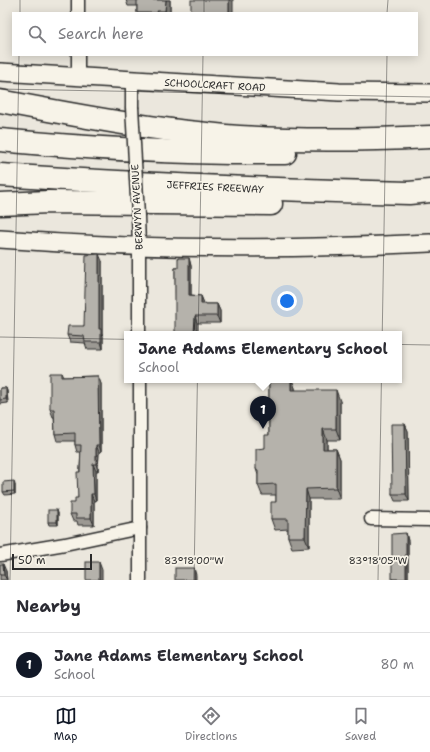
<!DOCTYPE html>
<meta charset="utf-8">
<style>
body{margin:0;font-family:"Shantell Sans",sans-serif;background:#f2f2f3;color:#2b2b33}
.scale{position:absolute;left:12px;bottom:10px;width:80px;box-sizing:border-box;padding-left:4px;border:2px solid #2b2b2b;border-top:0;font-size:11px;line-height:14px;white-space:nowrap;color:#2b2b2b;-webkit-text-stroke:3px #f7f3e8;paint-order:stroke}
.you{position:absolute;left:287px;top:301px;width:14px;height:14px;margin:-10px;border:3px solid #fff;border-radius:50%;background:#1a73e8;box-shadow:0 0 0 6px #1a73e833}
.badge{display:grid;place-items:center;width:26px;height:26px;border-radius:50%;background:#111827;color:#fff;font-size:13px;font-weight:700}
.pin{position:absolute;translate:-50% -33px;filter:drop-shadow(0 1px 2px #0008)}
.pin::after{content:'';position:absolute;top:21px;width:14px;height:12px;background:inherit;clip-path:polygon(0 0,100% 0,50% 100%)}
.popup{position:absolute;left:124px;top:331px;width:278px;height:52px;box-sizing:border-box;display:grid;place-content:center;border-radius:0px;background:#fff;filter:drop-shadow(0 1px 3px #0005);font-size:13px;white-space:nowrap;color:#7c7c81}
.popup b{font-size:15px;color:#2b2b33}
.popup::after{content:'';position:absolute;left:50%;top:100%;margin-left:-8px;border:8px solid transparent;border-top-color:#fff}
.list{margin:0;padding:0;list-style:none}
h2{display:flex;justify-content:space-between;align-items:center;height:52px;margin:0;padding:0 16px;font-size:17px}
h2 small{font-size:13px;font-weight:400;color:#7c7c81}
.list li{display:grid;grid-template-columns:26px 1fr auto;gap:12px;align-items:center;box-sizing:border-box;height:64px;padding:0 16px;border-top:1px solid #e1e1e2}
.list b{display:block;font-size:15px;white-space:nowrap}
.list p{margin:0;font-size:13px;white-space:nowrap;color:#7c7c81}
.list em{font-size:13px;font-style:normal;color:#7c7c81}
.icon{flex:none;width:22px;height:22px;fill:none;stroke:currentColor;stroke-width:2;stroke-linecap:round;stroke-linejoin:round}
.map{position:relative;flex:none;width:430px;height:580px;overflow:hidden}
.search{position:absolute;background:#fff;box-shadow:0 2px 10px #0003;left:12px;right:12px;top:12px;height:44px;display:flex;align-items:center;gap:10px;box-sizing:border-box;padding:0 14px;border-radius:0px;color:#7c7c81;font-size:15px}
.sheet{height:116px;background:#fff}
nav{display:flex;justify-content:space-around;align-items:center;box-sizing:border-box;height:56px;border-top:1px solid #e1e1e2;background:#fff;font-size:11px;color:#7c7c81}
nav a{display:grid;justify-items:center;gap:2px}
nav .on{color:#111827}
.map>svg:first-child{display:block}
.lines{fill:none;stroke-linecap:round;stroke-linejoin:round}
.minor-casing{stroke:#2b2b2b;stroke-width:15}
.secondary-casing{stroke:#2b2b2b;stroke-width:20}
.motorway-casing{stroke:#2b2b2b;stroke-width:25}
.minor{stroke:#f7f3e8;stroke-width:12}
.secondary{stroke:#f7f3e8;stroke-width:17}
.motorway{stroke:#f7f3e8;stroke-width:22}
.minor-bridge-casing{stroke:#2b2b2b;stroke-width:15;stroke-linecap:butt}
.minor-bridge{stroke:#f7f3e8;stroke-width:12}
.wall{fill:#9c9993;stroke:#2b2b2b}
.shaded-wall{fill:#7f7d78;stroke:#2b2b2b}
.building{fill:#b5b2ab;stroke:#2b2b2b}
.ticks{fill:none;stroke:#2b2b2b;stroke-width:1;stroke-opacity:0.45}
.labels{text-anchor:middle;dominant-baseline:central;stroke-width:3.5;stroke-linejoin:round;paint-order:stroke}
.street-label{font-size:10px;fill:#2b2b2b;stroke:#f7f3e8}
.ticks-label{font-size:10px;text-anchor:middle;fill:#2b2b2b;stroke:#f7f3e8;stroke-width:3.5;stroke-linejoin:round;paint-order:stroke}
</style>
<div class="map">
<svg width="430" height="580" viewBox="0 0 430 580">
<rect width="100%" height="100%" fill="#ebe7dd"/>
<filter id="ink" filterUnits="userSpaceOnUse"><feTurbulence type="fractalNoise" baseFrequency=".025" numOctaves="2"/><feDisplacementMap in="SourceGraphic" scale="8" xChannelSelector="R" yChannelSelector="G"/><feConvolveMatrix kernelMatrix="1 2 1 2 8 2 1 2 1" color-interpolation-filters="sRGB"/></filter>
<g filter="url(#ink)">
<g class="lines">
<g class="minor-casing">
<g id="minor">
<path d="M78,0V13"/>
<path d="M78,55V77"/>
<path d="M132,107V81"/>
<path d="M138,216L139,246V334"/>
<path d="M140,380V580"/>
<path d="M371,519L430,520"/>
<path d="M0,555L65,544L140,528"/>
</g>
</g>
<g class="secondary-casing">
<g id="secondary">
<path d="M0,72L339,92L430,93"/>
<path d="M0,239C143,250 287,250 430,243"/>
</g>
</g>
<g class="motorway-casing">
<g id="motorway">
<path d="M0,101C79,116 159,131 239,137C303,141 367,140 430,137"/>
<path d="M0,140C95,149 190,154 285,153"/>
<path d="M0,175C136,184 272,190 409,193L430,191"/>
<path d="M0,204L49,202L271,204"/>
</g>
</g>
<use href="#minor" class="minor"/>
<use href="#secondary" class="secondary"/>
<use href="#motorway" class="motorway"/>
<g class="minor-bridge-casing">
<path id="minor-bridge" d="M132,107L138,216"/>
</g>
<use href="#minor-bridge" class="minor-bridge"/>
</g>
<g class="wall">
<path d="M126,0H170V13H137V6H128Z"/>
<path d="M189,258L191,266V295L201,296L204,304H217L220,311V323H197V334H176L175,268H178Z"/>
<path d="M102,261V333L103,336V349H87L85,343L70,342L67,335L84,326Z"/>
<path d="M62,373L64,377L98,376L101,384V452H99L98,471H96V501H94V525H78L77,521H73L70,514L78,498L81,452H77L75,445V441H57L55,434L54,417H53L50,409Z"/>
<path d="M269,380H292L295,388V390L340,401V440H327V449H336L340,459V499H309V547L292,548L288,537V529L275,530L271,519L276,502V495H262L258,485V475L256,469L265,448L269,435Z"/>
<path d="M0,388H6L7,391L8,403L0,404Z"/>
<path d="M405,424L408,431L409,501H395L392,494Z"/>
<path d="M15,485V494L5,495L3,492Z"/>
<path d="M58,513V525H49L48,522Z"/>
<path d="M406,533L408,541V580H392Z"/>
<path d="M0,564L6,571L7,580H0Z"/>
</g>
<g class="shaded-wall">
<path d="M166,0H170V13H166L165,11Z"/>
<rect x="229" y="0" width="4" height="13"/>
<path d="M99,254L102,261V333L103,336V349L101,342L99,329Z"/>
<path d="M189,258L191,266V302L189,295Z"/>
<path d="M201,296L204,303V311L201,304Z"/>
<path d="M217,304L220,311V323L217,316Z"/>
<path d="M195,316L197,323V334H194Z"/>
<path d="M98,376L101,384V452L99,445Z"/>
<path d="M291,380H292L295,388V401L291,390Z"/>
<path d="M6,388L7,391L8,403L6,399Z"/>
<path d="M336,390L340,401V440L336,429Z"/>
<path d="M405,424L408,431L409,501L406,494Z"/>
<path d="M323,429L327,440V459L323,449Z"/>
<path d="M96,445L99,452L98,471L96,464Z"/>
<path d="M336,449L340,459V499L336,488Z"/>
<path d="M93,464L96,471V501L94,494Z"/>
<path d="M14,481L15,485V494L14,491Z"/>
<path d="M306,489L309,499V547L305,537Z"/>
<path d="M91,494L94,501V525L91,518Z"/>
<path d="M57,510L58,513V525L57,522Z"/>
<path d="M406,533L408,541V580H406Z"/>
<path d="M99,562L102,570V580H99Z"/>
<path d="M3,564L6,571L7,580L4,575Z"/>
<path d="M194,568L196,575V580H194Z"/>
</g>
<g class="building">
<path d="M137,0H166L165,11H157L158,13H137Z"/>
<rect x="191" y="0" width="38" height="13"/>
<path d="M99,254V329H101V342H85L84,336L67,335L68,326H84L86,255Z"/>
<path d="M178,258H189V295L201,296V304H217V316H195L194,334H175V268H178Z"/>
<path d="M50,373H62V377L98,376L99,445H96V464H93L94,494H91V518H76V514H70V503H75V498H78L77,472H80L81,445H75V433L55,434L54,409H50Z"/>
<path d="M269,380H291V390H336V429H323V449H336V488L306,489L305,537H288V519H271V502H276V484L258,485V470L256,469V449L265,448V435H269Z"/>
<path d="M0,388H6V399L0,400Z"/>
<path d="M391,424H405L406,494H392Z"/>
<path d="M14,481V491L3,492V482Z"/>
<rect x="48" y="510" width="9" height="12"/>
<path d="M406,533V579H392V534Z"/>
<rect x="86" y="562" width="13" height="18"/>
<path d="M0,564H3L4,575H0Z"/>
<rect x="175" y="568" width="19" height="12"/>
</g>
</g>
<path class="ticks" d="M20,13V0M204,13V0M387,13L388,0M0,89L430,97M0,337L430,345M10,580L19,55M194,580L203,55M378,580L387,55"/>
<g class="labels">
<g class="street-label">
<text transform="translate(215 85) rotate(3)">SCHOOLCRAFT ROAD</text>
<text transform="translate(215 187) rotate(3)">JEFFRIES FREEWAY</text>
<text transform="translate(137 207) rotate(-93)">BERWYN AVENUE</text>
</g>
</g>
<g class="ticks-label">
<text x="194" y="564">83°18'00"W</text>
<text x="378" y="564">83°18'05"W</text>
</g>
</svg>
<div class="scale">50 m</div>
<div class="you"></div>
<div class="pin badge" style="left:263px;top:429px">1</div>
<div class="popup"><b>Jane Adams Elementary School</b>School</div>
<div class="search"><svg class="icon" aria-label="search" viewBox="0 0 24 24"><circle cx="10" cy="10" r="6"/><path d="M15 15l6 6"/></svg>Search here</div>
</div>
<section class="sheet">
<h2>Nearby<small></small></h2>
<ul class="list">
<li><span class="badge">1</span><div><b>Jane Adams Elementary School</b><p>School</p></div><em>80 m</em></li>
</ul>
</section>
<nav>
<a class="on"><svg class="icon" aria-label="map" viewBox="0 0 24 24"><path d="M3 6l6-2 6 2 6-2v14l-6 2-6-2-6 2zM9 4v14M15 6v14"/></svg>Map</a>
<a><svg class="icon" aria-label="directions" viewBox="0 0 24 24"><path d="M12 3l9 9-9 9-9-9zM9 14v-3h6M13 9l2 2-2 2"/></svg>Directions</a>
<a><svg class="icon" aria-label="saved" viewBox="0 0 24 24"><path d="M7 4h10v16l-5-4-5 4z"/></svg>Saved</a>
</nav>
